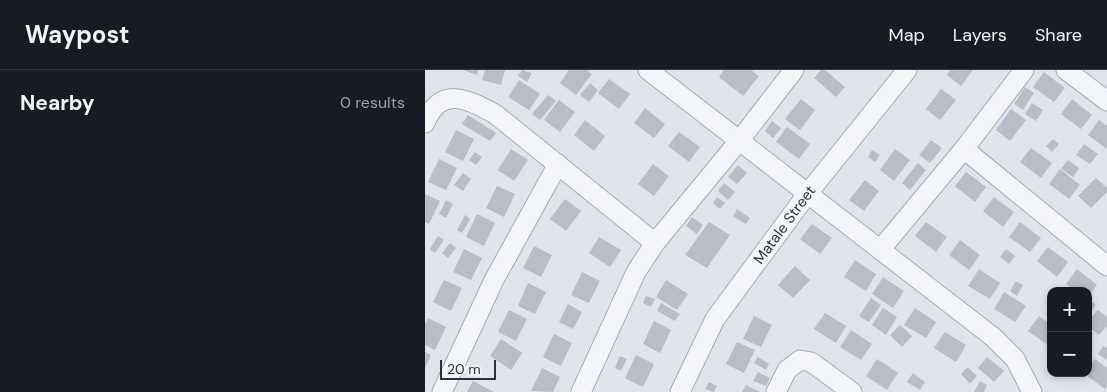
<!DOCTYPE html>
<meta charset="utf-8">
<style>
body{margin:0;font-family:"DM Sans",sans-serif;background:#242831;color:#f1f3f6}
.controls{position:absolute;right:15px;bottom:15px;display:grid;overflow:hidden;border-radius:10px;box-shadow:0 2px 8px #0003}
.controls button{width:45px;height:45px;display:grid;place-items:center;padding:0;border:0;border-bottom:1px solid #363941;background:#171b24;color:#f1f3f6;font:25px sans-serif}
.scale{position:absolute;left:15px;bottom:12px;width:56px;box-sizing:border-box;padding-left:5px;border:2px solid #293043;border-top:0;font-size:14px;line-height:18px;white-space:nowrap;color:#293043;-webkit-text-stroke:4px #f1f3f8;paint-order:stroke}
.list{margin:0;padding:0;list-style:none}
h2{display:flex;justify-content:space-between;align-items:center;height:65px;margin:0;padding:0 20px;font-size:21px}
h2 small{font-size:16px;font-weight:400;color:#9ea1a6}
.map{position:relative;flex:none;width:682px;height:322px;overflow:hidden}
header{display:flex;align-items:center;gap:30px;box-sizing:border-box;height:70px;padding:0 25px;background:#171b24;border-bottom:1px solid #363941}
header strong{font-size:24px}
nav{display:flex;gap:28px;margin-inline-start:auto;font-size:18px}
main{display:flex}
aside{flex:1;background:#171b24}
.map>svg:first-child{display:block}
.building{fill:#b8bdc8}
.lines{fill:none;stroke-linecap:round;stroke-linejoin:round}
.minor-casing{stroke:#a6aab5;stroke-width:21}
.minor{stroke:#f4f5f8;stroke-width:19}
.labels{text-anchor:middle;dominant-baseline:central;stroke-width:4;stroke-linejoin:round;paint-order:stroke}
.street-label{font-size:15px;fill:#293043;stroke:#f1f3f8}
</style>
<header>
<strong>Waypost</strong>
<nav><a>Map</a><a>Layers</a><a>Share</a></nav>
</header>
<main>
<aside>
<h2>Nearby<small>0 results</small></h2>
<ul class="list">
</ul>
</aside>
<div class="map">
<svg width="682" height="322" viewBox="0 0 682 322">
<rect width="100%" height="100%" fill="#e1e4ea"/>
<g class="building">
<path d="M38,0H53L52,5Z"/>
<path d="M60,0H80L76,15L57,10Z"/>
<path d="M97,0L107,3L102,12L93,6Z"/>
<path d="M144,0H162L167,4L151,25L135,13Z"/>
<path d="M299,0H326L334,6L318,26L294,7Z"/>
<path d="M396,0H400L420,17L411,27L389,8Z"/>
<path d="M525,0H548L536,16L522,5Z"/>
<path d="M619,2L640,18L629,32L608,17Z"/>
<path d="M184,9L205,24L194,39L173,23Z"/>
<path d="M94,10L115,24L104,40L83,27Z"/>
<path d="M165,13L173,20L164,32L155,25Z"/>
<path d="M600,17L609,23L598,40L589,34Z"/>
<path d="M516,19L531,30L515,50L501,39Z"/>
<path d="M123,25L131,31L115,50L107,44Z"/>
<path d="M376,29L390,40L375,60L360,49Z"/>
<path d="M647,29L667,45L656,59L636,44Z"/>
<path d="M134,30L150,42L135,62L119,50Z"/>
<path d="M607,33L618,40L611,51L600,44Z"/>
<path d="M220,38L240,54L229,68L209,53Z"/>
<path d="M586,39L601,50L585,71L571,60Z"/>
<path d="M43,45L71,63L65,71L37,54Z"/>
<path d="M160,50L180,66L169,81L149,65Z"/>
<path d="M674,50L682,56V79L663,65Z"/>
<path d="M347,51L356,58L348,68L340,61Z"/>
<path d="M362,57L385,74L374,89L351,72Z"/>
<path d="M31,60L49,69L38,91L20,82Z"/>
<path d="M254,62L275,77L264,92L243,76Z"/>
<path d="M628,69L634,74L627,82L621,76Z"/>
<path d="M506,70L517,78L505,93L494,85Z"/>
<path d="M659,74L673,84L665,94L651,85Z"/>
<path d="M606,78L627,93L616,108L595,92Z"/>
<path d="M86,79L103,90L89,111L73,100Z"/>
<path d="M470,79L485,90L469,111L455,100Z"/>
<path d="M447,80L455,85L450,92L443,87Z"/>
<path d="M50,82L57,87L51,95L44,90Z"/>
<path d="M14,89L32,98L21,120L3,112Z"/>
<path d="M643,90L654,98L648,107L636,99Z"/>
<path d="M493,93L501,100L485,120L477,113Z"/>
<path d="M228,94L244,106L229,126L213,114Z"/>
<path d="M313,95L322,103L312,114L303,107Z"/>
<path d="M635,99L655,115L644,129L624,114Z"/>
<path d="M541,102L561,117L550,132L530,116Z"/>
<path d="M38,103L46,109L38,121L29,115Z"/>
<path d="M671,108L682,118V122L666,138L653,126Z"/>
<path d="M440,110L454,121L439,141L424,130Z"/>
<path d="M299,113L310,122L303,130L293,121Z"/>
<path d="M72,116L90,124L79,147L61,138Z"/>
<path d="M0,124L15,131L4,154L0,152Z"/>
<path d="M292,127L300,133L295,139L288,133Z"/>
<path d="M569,127L589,142L578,157L558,141Z"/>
<path d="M140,129L156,141L141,161L125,149Z"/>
<path d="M21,130L28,134L21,148L14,144Z"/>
<path d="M312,139L325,148L321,154L308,146Z"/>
<path d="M52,144L70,153L59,176L41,167Z"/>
<path d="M40,145L45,149L37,163L32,160Z"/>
<path d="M267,147L278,155L272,164L261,156Z"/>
<path d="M284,152L305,165L282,198L260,185Z"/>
<path d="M501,152L522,167L511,182L490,166Z"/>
<path d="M595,152L616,168L605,182L584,167Z"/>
<path d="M387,154L407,168L395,184L375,169Z"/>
<path d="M13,166L19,170L10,183L5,179Z"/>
<path d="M174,167L196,180L185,197L164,183Z"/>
<path d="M535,170L555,185L544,200L524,185Z"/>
<path d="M25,173L31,178L23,188L17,183Z"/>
<path d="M109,176L127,185L116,207L98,198Z"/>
<path d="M623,177L643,192L632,207L612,191Z"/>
<path d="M39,179L57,188L46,210L28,202Z"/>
<path d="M581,179L590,186L584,194L575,187Z"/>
<path d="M430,190L451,204L441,221L419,207Z"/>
<path d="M370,196L385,210L368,228L353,215Z"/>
<path d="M554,199L575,213L565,229L543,216Z"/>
<path d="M652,199L672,215L663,227V221H650L641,214Z"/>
<path d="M157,202L175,211L164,233L146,225Z"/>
<path d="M458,207L479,221L468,238L447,224Z"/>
<path d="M19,210L37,218L26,241L8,232Z"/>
<path d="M241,210L263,224L252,240L231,227Z"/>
<path d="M591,211L598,215L592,226L585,221Z"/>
<path d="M103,213L121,222L110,244L93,236Z"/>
<path d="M579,222L601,236L590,252L569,239Z"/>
<path d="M221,226L230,229L226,237L218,233Z"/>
<path d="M446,228L456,235L444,252L434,246Z"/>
<path d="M667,232L671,235L663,245V237Z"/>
<path d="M236,233L255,244L250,251L232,241Z"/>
<path d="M143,234L157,242L148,259L134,252Z"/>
<path d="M458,238L472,247L461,265L447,255Z"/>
<path d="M490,238L511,252L501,268L479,255Z"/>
<path d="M84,240L102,249L91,271L73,262Z"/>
<path d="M673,240L682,247V256L674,265L663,256V251Z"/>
<path d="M400,243L421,256L411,273L389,259Z"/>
<path d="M329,246L347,255L336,277L318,269Z"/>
<path d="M614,246L626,255V274L624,276L603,261Z"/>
<path d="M3,248L21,257L10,280L0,275V254Z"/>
<path d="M229,251L246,260L235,283L218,274Z"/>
<path d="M475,255L487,266L477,277L465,265Z"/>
<path d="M426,260L447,274L436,290L415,277Z"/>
<path d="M520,262L541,275L531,292L509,278Z"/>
<path d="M129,264L147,273L136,296L118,287Z"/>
<path d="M76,269L97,283L86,300L65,286Z"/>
<path d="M312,272L330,280L319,303L301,294Z"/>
<path d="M678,276L682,278V290L673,284Z"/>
<path d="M0,282L6,285L0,298Z"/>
<path d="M211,285L229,294L218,317L200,308Z"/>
<path d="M195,286L202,289L196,301L190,298Z"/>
<path d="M333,287L344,294L341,300L329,293Z"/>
<path d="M562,287L579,301L569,312L553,298Z"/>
<path d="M452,289L473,303L462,320L441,306Z"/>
<path d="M670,289L682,298V316L680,319L658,303H663V298Z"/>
<path d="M543,297L552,306L545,314L536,304Z"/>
<path d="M117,298L135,307L128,322L106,321Z"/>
<path d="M333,302L345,308L341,316L328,311Z"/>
<path d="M488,303L500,312L495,320L482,312Z"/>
<path d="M48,311L69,322H42Z"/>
<path d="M555,311L562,315L559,322H549Z"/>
<path d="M284,312L292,316L289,322L280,319Z"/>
<path d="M321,315L335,322H317Z"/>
</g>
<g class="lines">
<g class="minor-casing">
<g id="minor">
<path d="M223,0L568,267L590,289L607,322"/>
<path d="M641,0L682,31"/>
<path d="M0,53C16,15 42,29 70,44L230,173"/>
<path d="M539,79L682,196"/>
<path d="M455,180L539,79L599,0"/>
<path d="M17,322L69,210L133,94"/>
<path d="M156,322L211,202L230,173L314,71L369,0"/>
<path id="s1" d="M255,322L290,249L383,123L482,0"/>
<path d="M351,322L362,300L375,290L386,292L427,322"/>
</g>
</g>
<use href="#minor" class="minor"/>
</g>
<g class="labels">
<g class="street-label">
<text stroke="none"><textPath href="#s1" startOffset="198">Matale Street</textPath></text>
</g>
</g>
</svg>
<div class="controls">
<button>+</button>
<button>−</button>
</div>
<div class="scale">20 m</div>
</div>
</main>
